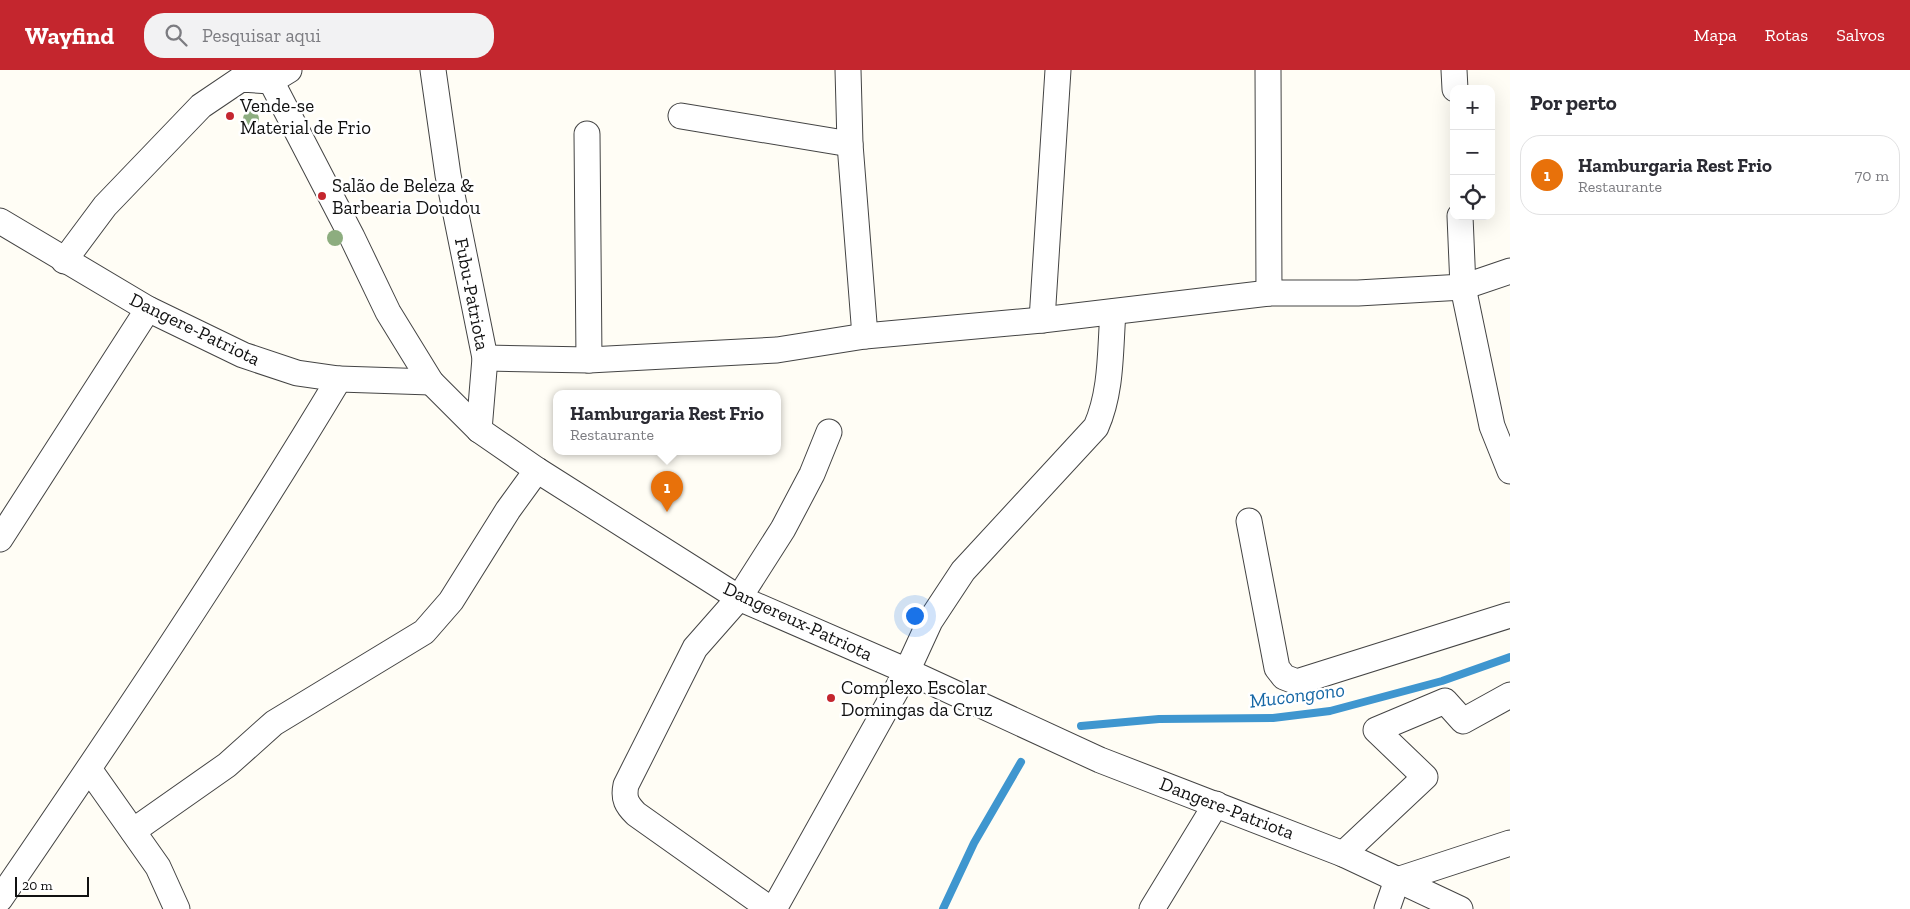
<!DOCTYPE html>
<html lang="pt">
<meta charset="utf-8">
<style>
body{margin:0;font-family:"Zilla Slab",serif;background:#f2f2f3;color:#2b2b33}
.controls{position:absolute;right:15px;top:15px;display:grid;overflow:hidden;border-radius:10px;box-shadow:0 5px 20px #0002}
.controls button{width:45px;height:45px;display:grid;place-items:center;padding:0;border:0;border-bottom:1px solid #e1e1e2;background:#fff;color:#2b2b33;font:25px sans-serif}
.scale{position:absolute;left:15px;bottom:12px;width:74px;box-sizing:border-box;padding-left:5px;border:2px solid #111;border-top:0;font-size:14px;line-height:18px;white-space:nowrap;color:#111;-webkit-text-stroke:4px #fff;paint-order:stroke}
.you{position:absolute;left:914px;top:545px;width:18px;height:18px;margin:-12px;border:4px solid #fff;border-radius:50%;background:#1a73e8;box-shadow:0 0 0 8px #1a73e833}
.badge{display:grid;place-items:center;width:32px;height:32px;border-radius:50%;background:#c4262e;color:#fff;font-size:16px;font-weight:700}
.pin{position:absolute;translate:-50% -41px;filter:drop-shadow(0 1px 2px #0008)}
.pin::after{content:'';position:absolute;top:26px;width:18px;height:15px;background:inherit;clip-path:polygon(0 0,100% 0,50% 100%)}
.popup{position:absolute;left:553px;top:320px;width:228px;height:65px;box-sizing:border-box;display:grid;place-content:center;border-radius:10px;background:#fff;filter:drop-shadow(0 1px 4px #0005);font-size:16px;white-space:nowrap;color:#7c7c81}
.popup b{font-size:19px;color:#2b2b33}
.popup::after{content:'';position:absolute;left:50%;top:100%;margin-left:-10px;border:10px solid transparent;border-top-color:#fff}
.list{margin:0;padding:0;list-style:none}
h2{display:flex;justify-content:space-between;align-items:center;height:65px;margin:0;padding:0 20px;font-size:21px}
h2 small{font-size:16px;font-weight:400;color:#7c7c81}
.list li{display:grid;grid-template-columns:32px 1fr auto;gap:15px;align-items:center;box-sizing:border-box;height:80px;margin:0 10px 10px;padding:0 10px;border:1px solid #e1e1e2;border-radius:20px}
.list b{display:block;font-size:19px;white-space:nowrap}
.list p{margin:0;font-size:16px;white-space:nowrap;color:#7c7c81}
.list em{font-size:16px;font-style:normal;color:#7c7c81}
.icon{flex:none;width:28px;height:28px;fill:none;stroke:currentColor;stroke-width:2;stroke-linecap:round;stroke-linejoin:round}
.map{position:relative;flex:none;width:1510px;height:839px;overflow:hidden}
header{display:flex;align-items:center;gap:30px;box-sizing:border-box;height:70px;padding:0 25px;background:#c4262e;color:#fff}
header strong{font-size:24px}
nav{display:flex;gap:28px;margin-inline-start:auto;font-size:18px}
.search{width:350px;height:45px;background:#f2f2f3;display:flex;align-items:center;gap:12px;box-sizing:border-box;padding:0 18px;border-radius:20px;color:#7c7c81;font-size:19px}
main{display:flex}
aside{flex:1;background:#fff}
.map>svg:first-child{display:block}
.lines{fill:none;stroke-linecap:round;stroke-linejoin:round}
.stream{stroke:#3f96cf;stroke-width:8}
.minor-casing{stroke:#444;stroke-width:27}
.minor{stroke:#fff;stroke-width:25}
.tree{fill:#8dad7f}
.poi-dot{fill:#c4262e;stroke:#fff;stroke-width:2}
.labels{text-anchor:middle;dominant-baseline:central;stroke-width:5;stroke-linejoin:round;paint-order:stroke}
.poi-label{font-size:19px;fill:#111;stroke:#fff;text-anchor:start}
.street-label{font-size:19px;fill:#111;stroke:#fff}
.water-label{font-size:20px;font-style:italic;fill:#1768a6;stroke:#fff}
</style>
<header>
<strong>Wayfind</strong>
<div class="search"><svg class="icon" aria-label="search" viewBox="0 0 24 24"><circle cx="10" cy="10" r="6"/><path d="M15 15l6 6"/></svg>Pesquisar aqui</div>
<nav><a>Mapa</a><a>Rotas</a><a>Salvos</a></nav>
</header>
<main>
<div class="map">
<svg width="1510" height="839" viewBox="0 0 1510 839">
<rect width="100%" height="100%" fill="#fffdf5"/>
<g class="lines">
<g class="stream">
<path d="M1081,656L1159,649L1273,648L1330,641L1442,611L1510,587"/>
<path d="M943,839L974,773L1021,692"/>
</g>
<g class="minor-casing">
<g id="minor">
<path d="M262,0L271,11L352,167L388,242L431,312L479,360L537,400L739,528L907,601L1100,690L1343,784L1460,839"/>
<path d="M433,0L448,105L485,288L479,360"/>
<path d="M848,0L850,74L865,266"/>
<path d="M1268,0L1269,223"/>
<path d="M1454,0L1455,19"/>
<path d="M681,46L850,74"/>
<path d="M587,64L589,290"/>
<path d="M1460,146L1463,217L1492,356L1510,401"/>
<path d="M0,151L148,239L243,285L297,303L339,309L431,312"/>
<path d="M64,191L105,136L201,36L241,9L271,11L289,0"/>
<path d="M1042,250L1058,0"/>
<path d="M485,288L589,290L777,280L865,266L1042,250L1269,223H1358L1463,217L1510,201"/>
<path d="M1249,451L1277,598L1284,607L1297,612L1510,545"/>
<path d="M0,469L148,239"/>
<path d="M89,699L158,797L177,839"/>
<path d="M133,761L227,695L274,653L424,562L451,531L508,440L537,400"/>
<path d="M1343,784L1425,707L1376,660L1445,631L1463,651L1510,625"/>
<path d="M1397,810L1510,773"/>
<path d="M0,829C117,658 232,487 339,309"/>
<path d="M770,839L636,744C627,735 623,729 626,715L695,578L739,528L783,459L812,404L829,362"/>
<path d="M774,839L907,601L930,551L963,501L1096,357C1112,321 1110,280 1113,242"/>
<path d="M1152,839L1216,734"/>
<path d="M1387,839L1397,810"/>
</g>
</g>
<use href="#minor" class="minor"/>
</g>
<g class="tree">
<circle cx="251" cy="49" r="8"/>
<circle cx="335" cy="168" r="8"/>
</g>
<g class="poi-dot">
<circle cx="230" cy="46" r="5"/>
<circle cx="322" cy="126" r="5"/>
<circle cx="831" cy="628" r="5"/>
</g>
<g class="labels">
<g class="poi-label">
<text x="240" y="35">Vende-se<tspan x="240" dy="22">Material de Frio</tspan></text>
<text x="332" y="115">Salão de Beleza &amp;<tspan x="332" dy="22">Barbearia Doudou</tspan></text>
<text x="841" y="617">Complexo Escolar<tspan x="841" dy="22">Domingas da Cruz</tspan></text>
</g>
<g class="street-label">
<text transform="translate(472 224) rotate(79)">Fubu-Patriota</text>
<text transform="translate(195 259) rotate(26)">Dangere-Patriota</text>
<text transform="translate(798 551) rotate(25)">Dangereux-Patriota</text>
<text transform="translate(1227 738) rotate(21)">Dangere-Patriota</text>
</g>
<g class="water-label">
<text transform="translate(1297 625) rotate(-7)">Mucongono</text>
</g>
</g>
</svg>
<div class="controls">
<button>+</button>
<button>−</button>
<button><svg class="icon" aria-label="locate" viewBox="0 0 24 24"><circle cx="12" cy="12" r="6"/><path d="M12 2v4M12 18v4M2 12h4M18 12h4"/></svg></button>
</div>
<div class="scale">20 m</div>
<div class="you"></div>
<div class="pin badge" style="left:667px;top:442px;background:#e8710a">1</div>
<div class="popup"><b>Hamburgaria Rest Frio</b>Restaurante</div>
</div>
<aside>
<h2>Por perto<small></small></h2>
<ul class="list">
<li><span class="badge" style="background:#e8710a">1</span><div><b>Hamburgaria Rest Frio</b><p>Restaurante</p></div><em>70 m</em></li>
</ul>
</aside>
</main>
